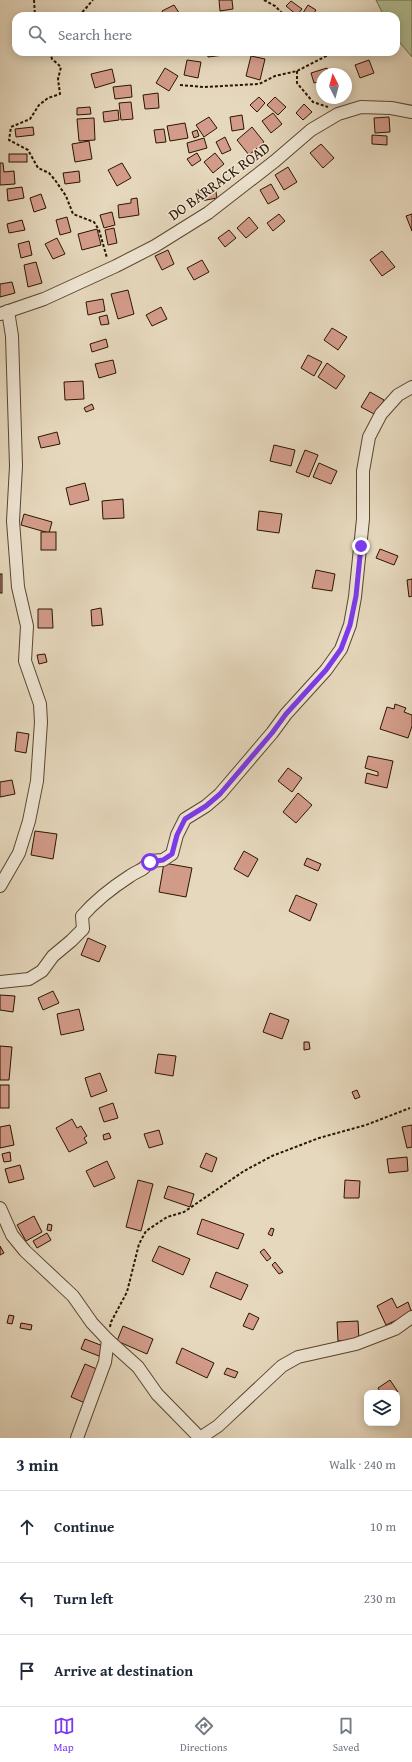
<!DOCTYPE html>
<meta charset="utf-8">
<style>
body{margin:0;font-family:"Gentium Book Plus",serif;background:#f6f6f7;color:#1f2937}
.controls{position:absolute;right:12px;bottom:12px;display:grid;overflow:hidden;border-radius:8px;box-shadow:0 2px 10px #0003}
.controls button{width:36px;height:36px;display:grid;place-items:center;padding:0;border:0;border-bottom:1px solid #e0e1e3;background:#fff;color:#1f2937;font:20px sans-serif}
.compass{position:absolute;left:316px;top:68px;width:36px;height:36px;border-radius:50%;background:#fff;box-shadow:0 2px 10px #0003;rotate:354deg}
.stop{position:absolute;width:12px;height:12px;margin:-9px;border:3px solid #7c3aed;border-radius:50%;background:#fff}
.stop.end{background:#7c3aed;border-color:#fff;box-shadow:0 1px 4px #0008}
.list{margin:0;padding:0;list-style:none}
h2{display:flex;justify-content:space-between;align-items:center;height:52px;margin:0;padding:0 16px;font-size:17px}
h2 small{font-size:13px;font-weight:400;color:#747a83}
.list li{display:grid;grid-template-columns:26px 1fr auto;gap:12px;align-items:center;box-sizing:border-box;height:72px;padding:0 16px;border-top:1px solid #e0e1e3}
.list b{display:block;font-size:15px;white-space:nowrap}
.list em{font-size:13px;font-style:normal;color:#747a83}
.icon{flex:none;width:22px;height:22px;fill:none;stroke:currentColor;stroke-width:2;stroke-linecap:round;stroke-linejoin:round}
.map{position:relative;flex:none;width:412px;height:1438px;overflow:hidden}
.search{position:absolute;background:#fff;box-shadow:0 2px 10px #0003;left:12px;right:12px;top:12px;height:44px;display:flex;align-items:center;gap:10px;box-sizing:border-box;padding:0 14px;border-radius:12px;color:#747a83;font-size:15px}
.sheet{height:268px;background:#fff}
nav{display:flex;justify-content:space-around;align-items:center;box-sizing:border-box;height:56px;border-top:1px solid #e0e1e3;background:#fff;font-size:11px;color:#747a83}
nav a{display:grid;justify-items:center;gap:2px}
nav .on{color:#7c3aed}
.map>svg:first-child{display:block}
.green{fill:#b2bf94;stroke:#6e6a4a}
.building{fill:#d39c8a;stroke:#2b1501}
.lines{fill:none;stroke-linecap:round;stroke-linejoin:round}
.street-casing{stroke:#5a4630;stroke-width:14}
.path{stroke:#2b1501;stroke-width:2;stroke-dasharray:3 2;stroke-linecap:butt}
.street{stroke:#efe6d4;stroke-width:12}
.route{stroke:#7c3aed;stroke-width:5}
.labels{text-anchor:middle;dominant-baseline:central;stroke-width:3;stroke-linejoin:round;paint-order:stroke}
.street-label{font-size:15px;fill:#2b1501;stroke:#efe6d4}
</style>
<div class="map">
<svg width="412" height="1438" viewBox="0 0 412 1438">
<rect width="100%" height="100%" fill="#e6d8bd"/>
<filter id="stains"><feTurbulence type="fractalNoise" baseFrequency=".005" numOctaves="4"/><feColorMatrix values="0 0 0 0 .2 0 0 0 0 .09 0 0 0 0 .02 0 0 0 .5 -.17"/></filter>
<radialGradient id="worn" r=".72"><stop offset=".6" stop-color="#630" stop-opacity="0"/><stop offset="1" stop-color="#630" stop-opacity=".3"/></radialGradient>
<path class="green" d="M376,0H412V57L396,38V16H384Z"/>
<g class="building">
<path d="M219,0H232L233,9L220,11Z"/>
<path d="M291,1L302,9L297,15L286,6Z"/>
<path d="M174,5L181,16H165L162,11Z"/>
<path d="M308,5L316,10L312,16H301Z"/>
<path d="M207,52H224V55L208,57Z"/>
<path d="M251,56L265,59L260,80L246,76Z"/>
<path d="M187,60L201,62L198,78L184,75Z"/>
<path d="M369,60L374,73L360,78L355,65Z"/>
<path d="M165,68L178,76L169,91L156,83Z"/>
<path d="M327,68L329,74H322V81L314,83L311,73Z"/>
<path d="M112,69L115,82L95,88L91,74Z"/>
<path d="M131,85L132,97L115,99L113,87Z"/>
<path d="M158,93L159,108L145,109L143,95Z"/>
<path d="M259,97L265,103L257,112L250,105Z"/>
<path d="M275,97L286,107L278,115L267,105Z"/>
<path d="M330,98H342L333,103Z"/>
<path d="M131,102L133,119L121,120L119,103Z"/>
<path d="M304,104L312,112L303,120L296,113Z"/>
<path d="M90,107L91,114L77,115V108Z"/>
<path d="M118,110L119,120L104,122L103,112Z"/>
<path d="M273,113L282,124L271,133L262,121Z"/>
<path d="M242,115L244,129L232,131L230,117Z"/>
<path d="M209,117L217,128L204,137L196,125Z"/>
<path d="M389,117L390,132L375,133L374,118Z"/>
<path d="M94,118L95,140L79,141L77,119Z"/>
<path d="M185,123L188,138L170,141L167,126Z"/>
<path d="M33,127L34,135L16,137L15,129Z"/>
<path d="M252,127L264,142L249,155L237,140Z"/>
<path d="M164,129L166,142L156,143L154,130Z"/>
<path d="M197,130L199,136L194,138L192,132Z"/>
<path d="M372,135L387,136V145L372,144Z"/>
<path d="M225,137L231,150L222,154L216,142Z"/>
<path d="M204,138L207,148L189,153L187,143Z"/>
<path d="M89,141L92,159L75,162L72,144Z"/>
<path d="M321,144L334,158L323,168L310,153Z"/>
<path d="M197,153L201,160L192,166L187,159Z"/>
<path d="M215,153L224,164L213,173L204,162Z"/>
<rect x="9" y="154" width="18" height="8"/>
<path d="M0,163H3L4,172L14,171L15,184L0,185Z"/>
<path d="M122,163L131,178L117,186L108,170Z"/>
<path d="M288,167L297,182L284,190L275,175Z"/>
<path d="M79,171L80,182L65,184L63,173Z"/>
<path d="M271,184L279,198L268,204L260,190Z"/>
<path d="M215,186L217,198L201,201L198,190Z"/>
<path d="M22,187L24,198L8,201L7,189Z"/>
<path d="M41,194L46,208L34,212L30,198Z"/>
<path d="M137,198L139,215L119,218L118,205L131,203V199Z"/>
<path d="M112,212L115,225L104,228L100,215Z"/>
<path d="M279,214L285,221L273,231L267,223Z"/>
<path d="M412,214V231L406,216Z"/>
<path d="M67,217L71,232L60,235L56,220Z"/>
<path d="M249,217L258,228L246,238L237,228Z"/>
<path d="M22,220L25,230L9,233L7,224Z"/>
<path d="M114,228L117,243L108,245L105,230Z"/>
<path d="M97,229L101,245L82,250L78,234Z"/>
<path d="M229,230L236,238L225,247L218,238Z"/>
<path d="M57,238L65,254L53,259L45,244Z"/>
<path d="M29,241L32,255L21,258L18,244Z"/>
<path d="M168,250L174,264L162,270L155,256Z"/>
<path d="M382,251L395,267L382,276L370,260Z"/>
<path d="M202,260L209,272L194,280L187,268Z"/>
<path d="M36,262L42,283L28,287L24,265Z"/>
<path d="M12,282L15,293L0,297V284Z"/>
<path d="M128,290L134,314L118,319L111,294Z"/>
<path d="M103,299L105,311L88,315L86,302Z"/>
<path d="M161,307L167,319L152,326L146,315Z"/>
<path d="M107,315L109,324L101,325L99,317Z"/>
<path d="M332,328L347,337L338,350L324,340Z"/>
<path d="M106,339L108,347L92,352L90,344Z"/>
<path d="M308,355L322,362L314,376L301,368Z"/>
<path d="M113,360L116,373L99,378L95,364Z"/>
<path d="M327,363L345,376L336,389L318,377Z"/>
<path d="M83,381L84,399L65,400L64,382Z"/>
<path d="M370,392L384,400L376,415L361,407Z"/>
<path d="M92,404L94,409L86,412L84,408Z"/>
<path d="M57,432L60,444L41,448L38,437Z"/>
<path d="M274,445L295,450L291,466L270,461Z"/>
<path d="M305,450L318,455L309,477L296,472Z"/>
<path d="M319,463L337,471L331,484L313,477Z"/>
<path d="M85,483L89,500L70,505L66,488Z"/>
<path d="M123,499L124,518L103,519L102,501Z"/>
<path d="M259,511L282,514L279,533L257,530Z"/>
<path d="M24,514L52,522L49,533L21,525Z"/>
<rect x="41" y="532" width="15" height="18"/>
<path d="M380,549L398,556L394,565L376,558Z"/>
<path d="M316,570L335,574L332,591L312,588Z"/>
<rect x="0" y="574" width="2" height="19"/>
<path d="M412,579V596L409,597L407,580Z"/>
<path d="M101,608L103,625L92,626L91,610Z"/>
<path d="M38,609H52L53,628H38Z"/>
<path d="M45,654L47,662L39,664L37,655Z"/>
<path d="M395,704L406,708L404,712L412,715V726L408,738L380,729L387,707L394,709Z"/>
<path d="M17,732L29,734L26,753L15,751Z"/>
<path d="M368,756L393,761L387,788L365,783L367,773L378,776V772L365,768Z"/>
<path d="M288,768L302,778L292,792L278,781Z"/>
<path d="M12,780L15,794L0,797V782Z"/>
<path d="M298,793L312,805L296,823L283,812Z"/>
<path d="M35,831L57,834L53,859L31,855Z"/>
<path d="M244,851L258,859L248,877L234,869Z"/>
<path d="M307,858L321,864L318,871L304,865Z"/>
<path d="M164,863L192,868L186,897L159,892Z"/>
<path d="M296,895L317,904L310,921L289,911Z"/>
<path d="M88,938L106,946L99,962L81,955Z"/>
<path d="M53,991L59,1003L43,1010L38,998Z"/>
<path d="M0,995L15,996L13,1012L0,1010Z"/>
<path d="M79,1009L84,1030L61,1035L57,1014Z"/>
<path d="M270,1013L289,1020L282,1039L263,1032Z"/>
<path d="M304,1042H309L310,1049L304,1050Z"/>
<path d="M0,1046L12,1047L9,1080H0Z"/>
<path d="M158,1054L176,1056L173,1076L155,1073Z"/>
<path d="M100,1073L107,1091L91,1097L85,1078Z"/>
<rect x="0" y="1085" width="9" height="23"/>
<path d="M357,1090L360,1097L355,1099L352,1092Z"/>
<path d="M113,1103L118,1118L104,1122L99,1108Z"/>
<path d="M72,1119L77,1128L81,1126L87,1136L84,1138L87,1143L69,1152L56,1128Z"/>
<path d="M10,1125L14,1145L0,1148V1127Z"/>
<path d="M412,1125V1147L407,1148L402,1127Z"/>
<path d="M159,1130L163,1144L149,1148L144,1134Z"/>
<path d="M109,1133L111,1138L104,1140L103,1135Z"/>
<path d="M10,1152L11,1161L4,1162L2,1154Z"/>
<path d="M206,1153L217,1158L212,1172L200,1167Z"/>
<path d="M407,1157L408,1171L389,1173L387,1159Z"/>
<path d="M107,1161L115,1178L94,1187L86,1171Z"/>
<path d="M20,1165L24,1179L9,1183L5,1169Z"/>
<path d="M138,1180L153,1184L141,1231L126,1227Z"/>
<path d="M345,1180L360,1181L359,1198H344Z"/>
<path d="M168,1186L194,1194L190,1207L164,1198Z"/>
<path d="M34,1216L42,1232L26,1241L17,1225Z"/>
<path d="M202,1219L244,1234L238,1249L197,1234Z"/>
<path d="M48,1224L52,1225L51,1231L47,1230Z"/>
<path d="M271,1228L274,1229L272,1236L268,1234Z"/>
<path d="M47,1233L51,1240L37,1248L33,1241Z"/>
<path d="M0,1246L4,1253L0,1255Z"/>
<path d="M159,1246L190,1259L183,1275L152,1261Z"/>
<path d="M264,1249L271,1258L267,1261L260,1252Z"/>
<path d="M275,1262L283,1272L279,1274L272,1265Z"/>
<path d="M216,1272L248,1285L241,1300L210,1287Z"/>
<path d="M392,1298L397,1308L408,1302L412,1313L386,1325L377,1306Z"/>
<path d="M249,1313L259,1318L253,1330L243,1326Z"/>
<path d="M9,1315L14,1316L12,1324L7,1323Z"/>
<path d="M358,1321L359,1340L338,1341L337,1322Z"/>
<path d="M21,1323L32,1325L31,1330L20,1328Z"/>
<path d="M123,1326L153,1339L147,1354L117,1341Z"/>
<path d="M85,1339L103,1346L99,1356L81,1349Z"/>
<path d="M182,1348L214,1363L207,1378L176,1363Z"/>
<path d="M85,1364L99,1370L85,1403L71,1397Z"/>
<path d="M227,1368L238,1372L235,1378L224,1374Z"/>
<path d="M390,1380L398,1392L381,1393L378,1388Z"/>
</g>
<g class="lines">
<g class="street-casing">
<g id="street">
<path d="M0,314L44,299L116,266L155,246L208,213L275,161L311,130L338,114L361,107L391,108L412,112"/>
<path d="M0,886L19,853L29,821L37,781L41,722L40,704L25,661L27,626L18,587L13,521L16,466L12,336L8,311"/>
<path d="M0,982L29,979L42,971L53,956L71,941L83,929L82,916C96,900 113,887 130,876C140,869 142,872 150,861L163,860L172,854L177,835L185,819L206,806L220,794L272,733L286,714L326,670L341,649L350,625L355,597L363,519V471L369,437L381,414L398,395L412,387"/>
<path d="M0,1208L12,1235L25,1251L73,1296L92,1323L108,1340L138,1367L157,1394L200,1438"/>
<path d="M77,1438L105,1362L108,1340"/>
<path d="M200,1438L218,1426L282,1366L298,1357L356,1344L395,1329L412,1317"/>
</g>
</g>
<g class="path">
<path d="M34,0L35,16"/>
<path d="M264,0L275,6L285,16"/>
<path d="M79,16L93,0"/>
<path d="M50,52L52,59L61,67L58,79L60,94L48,98L39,105L30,119L11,127L9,140L28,150L38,168L49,173L55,180L66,196L73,214L94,222L99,230L107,258"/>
<path d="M297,71V83L313,102L328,107"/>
<path d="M180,85L204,87L259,84L275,76L297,71L334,52"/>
<path d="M110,1327L111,1322L127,1292L139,1244L146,1231L167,1217L184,1212L244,1171L272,1156L319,1138L366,1125L410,1108"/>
</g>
<use href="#street" class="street"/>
</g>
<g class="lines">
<path class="route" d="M150,862L163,860L172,854L177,835L185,819L206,806L220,794L272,733L286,714L326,670L341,649L350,625L356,596L361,546"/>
</g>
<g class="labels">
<g class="street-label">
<text transform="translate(219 181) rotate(-36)">DO BARRACK ROAD</text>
</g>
</g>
<rect width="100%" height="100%" filter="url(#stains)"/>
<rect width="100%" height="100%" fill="url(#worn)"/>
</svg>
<div class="controls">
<button><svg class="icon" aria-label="layers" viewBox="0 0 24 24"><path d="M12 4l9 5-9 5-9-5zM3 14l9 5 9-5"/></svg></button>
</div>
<svg class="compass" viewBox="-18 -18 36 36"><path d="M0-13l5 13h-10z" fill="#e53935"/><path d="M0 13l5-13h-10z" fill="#747a83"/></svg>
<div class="stop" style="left:150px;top:862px"></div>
<div class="stop end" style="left:361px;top:546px"></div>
<div class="search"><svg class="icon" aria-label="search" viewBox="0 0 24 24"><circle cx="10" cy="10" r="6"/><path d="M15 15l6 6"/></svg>Search here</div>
</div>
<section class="sheet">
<h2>3 min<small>Walk · 240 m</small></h2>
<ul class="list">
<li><svg class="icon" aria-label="ahead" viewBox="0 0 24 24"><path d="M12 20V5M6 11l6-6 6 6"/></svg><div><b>Continue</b></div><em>10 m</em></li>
<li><svg class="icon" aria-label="left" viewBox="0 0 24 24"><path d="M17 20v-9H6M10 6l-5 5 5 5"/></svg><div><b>Turn left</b></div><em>230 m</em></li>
<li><svg class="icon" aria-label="arrive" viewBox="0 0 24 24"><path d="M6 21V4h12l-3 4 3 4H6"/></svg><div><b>Arrive at destination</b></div></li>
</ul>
</section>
<nav>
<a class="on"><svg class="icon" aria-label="map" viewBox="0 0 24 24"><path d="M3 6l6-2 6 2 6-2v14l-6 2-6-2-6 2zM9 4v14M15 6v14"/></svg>Map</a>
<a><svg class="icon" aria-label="directions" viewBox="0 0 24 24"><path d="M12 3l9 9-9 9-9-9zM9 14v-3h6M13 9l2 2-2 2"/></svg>Directions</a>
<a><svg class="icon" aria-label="saved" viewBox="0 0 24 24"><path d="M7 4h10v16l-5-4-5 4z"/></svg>Saved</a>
</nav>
